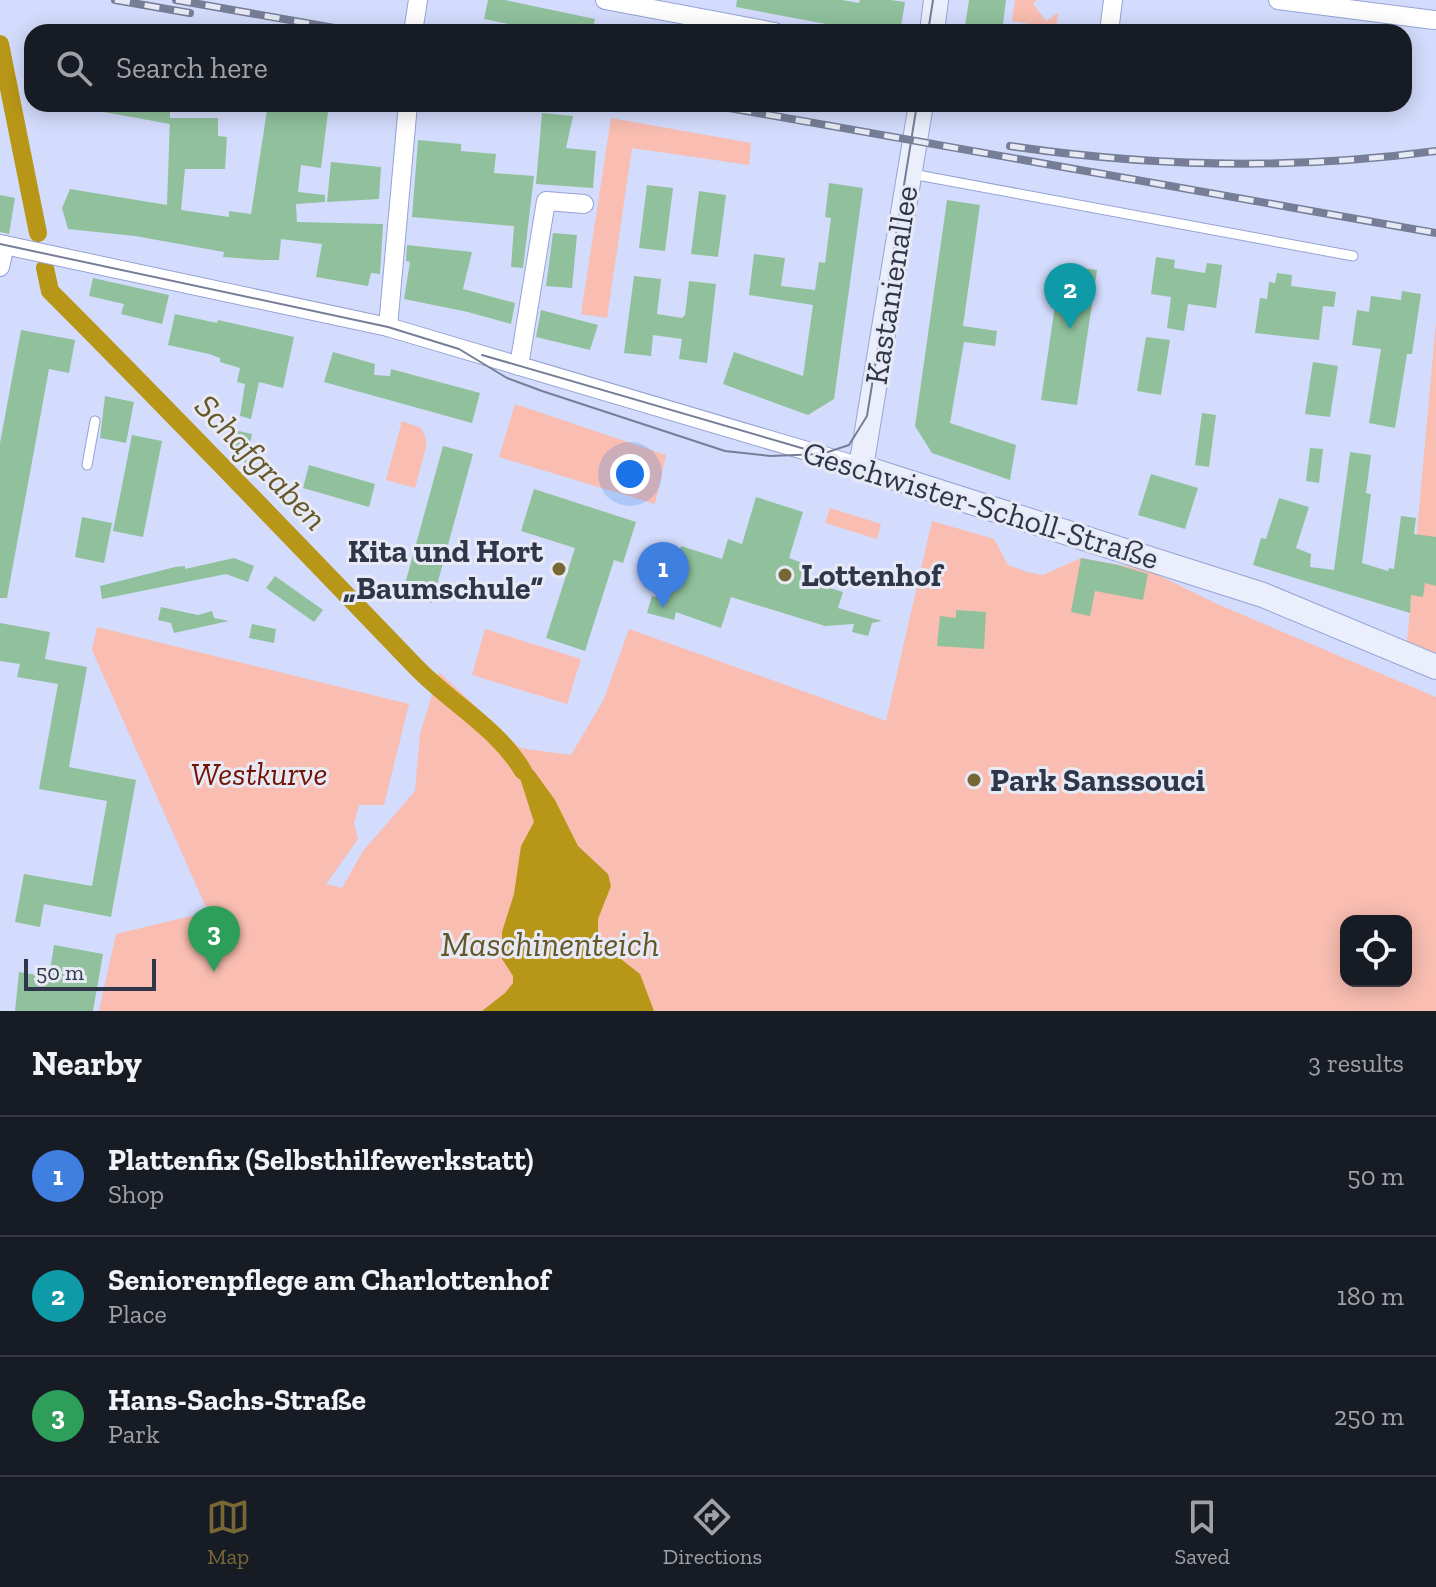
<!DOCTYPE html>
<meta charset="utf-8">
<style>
body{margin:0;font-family:"Zilla Slab",serif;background:#242831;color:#f1f3f6}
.controls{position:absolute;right:24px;bottom:24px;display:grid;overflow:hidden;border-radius:16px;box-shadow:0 4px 20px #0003}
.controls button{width:72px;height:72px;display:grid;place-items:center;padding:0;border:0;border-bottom:2px solid #363941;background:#171b24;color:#f1f3f6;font:40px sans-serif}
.scale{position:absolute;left:24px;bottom:20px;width:132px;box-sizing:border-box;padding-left:8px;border:4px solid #30364a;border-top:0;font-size:22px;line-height:28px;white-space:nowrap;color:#30364a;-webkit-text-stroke:6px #e7eaf5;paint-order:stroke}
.you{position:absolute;left:630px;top:474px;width:28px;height:28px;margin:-20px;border:6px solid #fff;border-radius:50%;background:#1a73e8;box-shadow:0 0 0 12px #1a73e833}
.badge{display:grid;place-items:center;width:52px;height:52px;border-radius:50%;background:#776734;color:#fff;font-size:26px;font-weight:700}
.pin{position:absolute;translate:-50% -66px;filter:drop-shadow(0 2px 4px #0008)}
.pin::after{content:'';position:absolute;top:42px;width:28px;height:24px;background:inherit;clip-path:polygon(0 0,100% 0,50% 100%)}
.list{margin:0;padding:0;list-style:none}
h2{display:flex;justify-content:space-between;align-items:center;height:104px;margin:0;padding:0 32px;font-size:34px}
h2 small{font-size:26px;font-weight:400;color:#9ea1a6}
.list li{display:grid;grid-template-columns:52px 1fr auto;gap:24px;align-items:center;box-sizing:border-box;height:120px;padding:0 32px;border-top:2px solid #363941}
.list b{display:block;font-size:30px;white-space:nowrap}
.list p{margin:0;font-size:26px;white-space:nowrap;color:#9ea1a6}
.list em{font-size:26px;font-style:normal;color:#9ea1a6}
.icon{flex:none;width:44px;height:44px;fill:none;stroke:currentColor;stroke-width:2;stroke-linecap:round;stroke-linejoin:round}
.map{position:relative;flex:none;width:1436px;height:1011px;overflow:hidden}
.search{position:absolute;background:#171b24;box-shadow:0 4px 20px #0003;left:24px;right:24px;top:24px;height:88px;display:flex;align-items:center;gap:20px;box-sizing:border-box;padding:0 28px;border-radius:24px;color:#9ea1a6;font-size:30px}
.sheet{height:464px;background:#171b24}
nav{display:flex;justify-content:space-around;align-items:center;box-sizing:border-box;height:112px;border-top:2px solid #363941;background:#171b24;font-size:22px;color:#9ea1a6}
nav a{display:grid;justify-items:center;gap:4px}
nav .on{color:#776734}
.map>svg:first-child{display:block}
.green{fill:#f9bdb1;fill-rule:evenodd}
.water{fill:#b89617}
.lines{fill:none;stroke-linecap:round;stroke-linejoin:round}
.canal{stroke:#b89617;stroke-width:18}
.building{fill:#90c19c}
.lane-casing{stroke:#95a3d5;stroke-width:11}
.street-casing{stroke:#95a3d5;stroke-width:20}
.secondary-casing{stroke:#95a3d5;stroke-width:26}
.lane{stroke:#fff;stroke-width:9}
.street{stroke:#fff;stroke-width:18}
.secondary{stroke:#ebeffb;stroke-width:24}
.tram{stroke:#767e97;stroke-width:2}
.rail-casing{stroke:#767e97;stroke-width:8}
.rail{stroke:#e7eaf5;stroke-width:5;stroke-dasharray:15;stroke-linecap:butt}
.poi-dot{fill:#776734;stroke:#e7eaf5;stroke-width:3}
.labels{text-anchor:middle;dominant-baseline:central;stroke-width:6;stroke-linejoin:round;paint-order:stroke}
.street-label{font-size:32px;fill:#30364a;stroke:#e7eaf5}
.poi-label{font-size:32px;font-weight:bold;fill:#30364a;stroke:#e7eaf5;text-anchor:start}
.park-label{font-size:32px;font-style:italic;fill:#731303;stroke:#e7eaf5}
.water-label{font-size:34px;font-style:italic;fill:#655729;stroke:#e7eaf5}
</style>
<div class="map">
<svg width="1436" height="1011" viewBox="0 0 1436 1011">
<rect width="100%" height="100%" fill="#d3dcfc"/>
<g class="green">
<path d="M1015,0H1037L1033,4L1046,21L1058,13L1056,28L1012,21Z"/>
<path d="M611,118L751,143L749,165L632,148L607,318L581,314Z"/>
<path d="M1436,322V653L1407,642Z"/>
<path d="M515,404L666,455L655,504L499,457Z"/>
<path d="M402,421L421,428L426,439V447L415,488L386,480Z"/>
<path d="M830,508L881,524L877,539L825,523Z"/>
<path d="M932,521L994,539L1008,565L1027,572L1043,575L1081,558L1148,570L1217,604L1436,697V1011H99L116,934L208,912L92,650L97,627L409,704L384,805H359L354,823L358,839L326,884L342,888L363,851L415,791L420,734L439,672L520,748L571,755L604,699L629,629L886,721ZM1346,921H1406V981H1346Z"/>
<path d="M485,629L581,659L567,704L472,675Z"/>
</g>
<path class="water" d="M512,753L534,771L555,800L578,846L608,874L611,886L598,919V934L601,941L612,952L640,974L654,1011H482L505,993L513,983V976L502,959V932L514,894L521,846L534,822Z"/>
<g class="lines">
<g class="canal">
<path d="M0,44L38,233"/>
<path d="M45,268L50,291C174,415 294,540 415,666C449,702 498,728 523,771"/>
</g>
</g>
<g class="building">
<path d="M488,0H505L595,19L592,32H549L484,19Z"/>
<path d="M737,0H842L859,3L860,0H890L905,2L900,32H869L736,7Z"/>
<path d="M969,0H1006L1002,32H964Z"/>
<path d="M99,104H170V124L98,111Z"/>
<path d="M268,104H329L321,168L301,165L298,192L325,195V202L296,204L297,222L383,224L380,274L371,273L368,286L316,277L322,244L281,239L279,260H262L223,257L224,252L135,236L68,229L62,208L70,189L167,205L170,118H218V136L227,137L225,169H185L181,210L229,217V211L251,214Z"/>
<path d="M542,113L573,116L566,148L596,151L593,188L536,184Z"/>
<path d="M418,140L461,144V151L496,154L494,173L534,176L523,268L511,267L514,226L412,217Z"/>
<path d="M331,162L381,167L379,199L327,202Z"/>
<path d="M829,183L863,188L834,399L808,415L723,384L734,352L803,376L813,305L749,295L754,254L785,258L781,286L815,290L819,262L825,263L831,218L825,217Z"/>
<path d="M647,185L673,188L665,251L639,248Z"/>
<path d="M699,191L726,195L718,257L691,254Z"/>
<path d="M0,195L15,198L9,234L0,232Z"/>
<path d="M947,200L980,205L963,326L997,331L995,346L964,342L950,423L1016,445L1010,480L932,453L915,426Z"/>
<path d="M553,233L577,235L572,288L546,286Z"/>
<path d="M407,245L472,252L463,289L515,303L511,324L468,312L404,299L410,262L406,261Z"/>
<path d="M1156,257L1175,260L1174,268L1205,273L1207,263L1222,265L1216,308L1188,304L1184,331L1167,328L1171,297L1151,294Z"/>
<path d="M1061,265L1097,270L1077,405L1041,400Z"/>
<path d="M1277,273L1292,275L1291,286L1336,292L1334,307L1323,306L1319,340L1255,333L1260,298L1267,299L1269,282L1275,283Z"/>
<path d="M634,276L661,279L657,314L682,318L685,315L689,281L716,284L707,363L679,359L682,339L653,335L651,356L624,353Z"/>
<path d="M93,278L169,295L162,324L121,314L124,304L89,296Z"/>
<path d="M1402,291L1421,294L1412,354H1407L1395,428L1369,423L1381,349L1352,345L1357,310L1369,312L1371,296L1401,300Z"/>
<path d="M541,310L598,325L590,350L536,337Z"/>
<path d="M175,314L217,323L218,320L294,337L283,388L259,382L251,419L240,416L245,384L237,382L240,368L220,362V358L209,354L168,345Z"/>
<path d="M21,330L75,340L69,373L49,369L7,598H0V443Z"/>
<path d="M1146,337L1170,340L1161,395L1137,391Z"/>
<path d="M333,352L375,364L374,375L390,376L391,369L480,393L472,423L324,382Z"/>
<path d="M1313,362L1338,366L1330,417L1305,414Z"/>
<path d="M105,396L134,402L126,443L100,438Z"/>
<path d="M1202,413L1216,415L1209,467L1195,465Z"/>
<path d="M234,430L252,434L246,465L230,448Z"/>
<path d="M132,435L162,441L143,537L113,531Z"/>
<path d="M443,446L473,454L432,603L402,595Z"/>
<path d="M1310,448L1323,449L1319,483L1306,481Z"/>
<path d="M1350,452L1371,455L1366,493L1371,494L1362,563L1388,571L1389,568L1394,569L1401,516L1416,518L1414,534L1436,537V586L1425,583L1423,597L1411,595L1410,613L1253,565L1261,538L1266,539L1279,498L1309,507L1296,548L1311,554L1310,567L1334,570Z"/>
<path d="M309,465L375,484L369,507L303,488Z"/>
<path d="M1151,474L1198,488L1185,529L1138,515Z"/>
<path d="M534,489L636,522L623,563L614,560L585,651L546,638L575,548L521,531Z"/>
<path d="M756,497L803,512L789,558L805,564L800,579L843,592L838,608L882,621L872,623L868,636L852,632L854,624L825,626L731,597L721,628L676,612L674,620L647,613L652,596L665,599L681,546L722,559L728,539L742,544Z"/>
<path d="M82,517L112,523L104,563L75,557Z"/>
<path d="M234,558L254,566L248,582L226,574L102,599L100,586L175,567L185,566V569Z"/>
<path d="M1081,558L1118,565L1148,574L1143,600L1095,591L1090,616L1071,612Z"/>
<path d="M275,576L323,610L314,622L266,588Z"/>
<path d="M161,607L198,615L212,611L214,618L229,621L174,633L171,623L158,620Z"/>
<path d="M956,610L986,612L984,649L937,646L940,616L956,618Z"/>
<path d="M0,623L50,632L45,659L87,667L69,767L136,780L111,917L44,904L40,927L15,922L24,874L92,886L107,801L39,789L58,684L17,677L20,664L0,661Z"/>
<path d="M252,624L276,629L274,643L249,638Z"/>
<path d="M54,945L103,954L93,1011H15L19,972L49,977Z"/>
</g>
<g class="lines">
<g class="lane-casing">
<g id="lane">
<path d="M912,174L1353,256"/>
<path d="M87,465L95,421"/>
</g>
</g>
<g class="street-casing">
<g id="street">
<path d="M605,0L775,32"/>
<path d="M1278,0L1434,20"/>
<path d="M413,32L418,0"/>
<path d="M1109,32L1113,0"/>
<path d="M0,244L388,327L861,467"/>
<path d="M0,267L5,245"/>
<path d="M388,327L408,104"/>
<path d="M519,366L546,201L584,204"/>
</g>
</g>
<g class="secondary-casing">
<g id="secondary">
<path d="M932,32L936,0"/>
<path d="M921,104L861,467L1263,595L1436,667"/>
</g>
</g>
<use href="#lane" class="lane"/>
<use href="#street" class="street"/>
<use href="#secondary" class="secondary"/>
<g class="tram">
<path d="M928,32L933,0"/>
<path d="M0,244L388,327L459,349L507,378L542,391L725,451L770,456L822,454L849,445L867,416L917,104"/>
<path d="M482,355L805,449"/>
</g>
<g class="rail-casing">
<g id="rail">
<path d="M115,0L190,13"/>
<path d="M176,0L357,32"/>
<path d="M707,104L1436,233"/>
<path d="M1010,146C1152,167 1294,170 1436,151"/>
</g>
</g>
<use href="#rail" class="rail"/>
</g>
<g class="poi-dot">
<circle cx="559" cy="569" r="8"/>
<circle cx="785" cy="575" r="8"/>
<circle cx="974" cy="780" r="8"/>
</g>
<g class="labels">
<g class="street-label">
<text transform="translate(891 285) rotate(-81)">Kastanienallee</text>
<text transform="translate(981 505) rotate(17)">Geschwister-Scholl-Straße</text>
</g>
<g class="poi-label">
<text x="543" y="551" text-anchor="end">Kita und Hort<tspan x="543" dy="37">„Baumschule“</tspan></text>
<text x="801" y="575">Lottenhof</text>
<text x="990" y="780">Park Sanssouci</text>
</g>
<g class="park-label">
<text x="259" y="774">Westkurve</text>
</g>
<g class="water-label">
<text transform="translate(261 462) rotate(46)">Schafgraben</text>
<text x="550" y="944">Maschinenteich</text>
</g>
</g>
</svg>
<div class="controls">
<button><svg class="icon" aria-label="locate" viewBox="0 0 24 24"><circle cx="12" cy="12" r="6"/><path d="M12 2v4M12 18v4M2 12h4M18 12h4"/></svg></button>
</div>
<div class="scale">50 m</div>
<div class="you"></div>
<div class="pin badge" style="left:663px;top:608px;background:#3f7fe0">1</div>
<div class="pin badge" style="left:1070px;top:329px;background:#0f9aa8">2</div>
<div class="pin badge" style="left:214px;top:972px;background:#2e9e5b">3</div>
<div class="search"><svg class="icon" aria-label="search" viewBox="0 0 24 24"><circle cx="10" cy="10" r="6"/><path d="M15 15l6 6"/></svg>Search here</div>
</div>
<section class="sheet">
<h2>Nearby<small>3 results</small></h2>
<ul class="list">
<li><span class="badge" style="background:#3f7fe0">1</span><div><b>Plattenfix (Selbsthilfewerkstatt)</b><p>Shop</p></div><em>50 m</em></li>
<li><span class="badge" style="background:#0f9aa8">2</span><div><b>Seniorenpflege am Charlottenhof</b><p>Place</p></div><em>180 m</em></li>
<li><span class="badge" style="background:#2e9e5b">3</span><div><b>Hans-Sachs-Straße</b><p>Park</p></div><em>250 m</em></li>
</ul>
</section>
<nav>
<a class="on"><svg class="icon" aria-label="map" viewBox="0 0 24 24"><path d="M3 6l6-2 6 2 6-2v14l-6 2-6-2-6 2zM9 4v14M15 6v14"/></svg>Map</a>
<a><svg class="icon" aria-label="directions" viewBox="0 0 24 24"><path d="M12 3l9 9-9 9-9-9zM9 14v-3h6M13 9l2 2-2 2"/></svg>Directions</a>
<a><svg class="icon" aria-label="saved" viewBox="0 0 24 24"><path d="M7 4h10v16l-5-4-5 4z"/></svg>Saved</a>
</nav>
